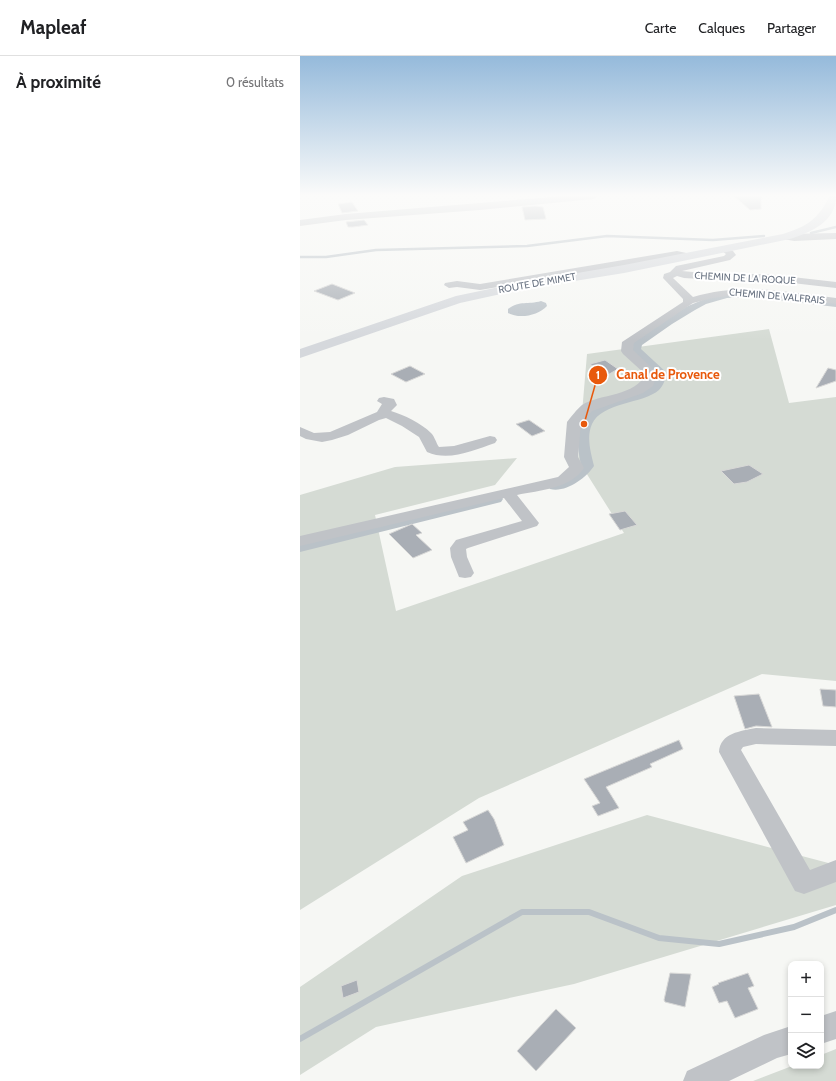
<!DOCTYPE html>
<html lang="fr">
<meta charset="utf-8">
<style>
body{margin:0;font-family:Cabin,sans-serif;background:#f2f2f2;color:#202124}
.controls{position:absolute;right:12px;bottom:12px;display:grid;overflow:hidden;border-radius:8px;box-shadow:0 2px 6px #0003}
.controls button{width:36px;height:36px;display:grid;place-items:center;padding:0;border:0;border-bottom:1px solid #e0e0e0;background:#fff;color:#202124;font:20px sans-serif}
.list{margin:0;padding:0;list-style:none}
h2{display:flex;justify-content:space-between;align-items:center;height:52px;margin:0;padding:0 16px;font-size:17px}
h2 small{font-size:13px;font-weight:400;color:#757577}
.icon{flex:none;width:22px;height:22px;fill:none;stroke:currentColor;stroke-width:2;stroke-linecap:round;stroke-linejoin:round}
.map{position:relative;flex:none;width:536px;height:1025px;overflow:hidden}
header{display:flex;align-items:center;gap:24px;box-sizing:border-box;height:56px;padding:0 20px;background:#fff;border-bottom:1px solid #e0e0e0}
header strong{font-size:19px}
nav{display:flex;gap:22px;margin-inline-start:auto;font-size:14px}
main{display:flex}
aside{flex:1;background:#fff}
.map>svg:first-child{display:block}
.green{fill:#d5dbd4}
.water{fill:#bac2c8}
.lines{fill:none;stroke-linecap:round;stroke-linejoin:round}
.stream-far1{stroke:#bac2c8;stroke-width:2.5}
.stream{stroke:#bac2c8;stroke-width:6}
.canal{fill:#bac2c8;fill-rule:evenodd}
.building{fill:#a9aeb5;stroke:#d8d8d7}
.minor{fill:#c0c3c7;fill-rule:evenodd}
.major{fill:#d5d8dc;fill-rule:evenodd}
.labels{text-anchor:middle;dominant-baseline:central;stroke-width:4;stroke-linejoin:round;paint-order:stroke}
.far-street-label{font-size:10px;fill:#697382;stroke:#fff}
.leader{fill:none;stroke:#e8590c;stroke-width:1.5}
.callout-dot{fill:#e8590c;stroke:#fff;stroke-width:1.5}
.mark-label{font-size:12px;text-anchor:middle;font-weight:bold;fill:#fff}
.callout-label{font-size:13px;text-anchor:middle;font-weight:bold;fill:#e8590c;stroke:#fff;stroke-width:4;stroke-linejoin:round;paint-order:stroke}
</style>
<header>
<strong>Mapleaf</strong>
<nav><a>Carte</a><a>Calques</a><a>Partager</a></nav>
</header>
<main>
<aside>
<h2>À proximité<small>0 résultats</small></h2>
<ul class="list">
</ul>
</aside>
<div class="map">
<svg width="536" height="1025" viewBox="0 0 536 1025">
<rect width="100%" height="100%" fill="#f6f7f4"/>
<g class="green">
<path d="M469,273L489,347L536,341V625L462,618L179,742L0,854V439L95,411L217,402L195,429L75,459L96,555L324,477L278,404L287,298Z"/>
<path d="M347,759L536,809V849L274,928L76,971L0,1019V931L162,820Z"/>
<path d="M536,993V1025H453L492,1010H521V999Z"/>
</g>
<path class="water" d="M241,245L246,247L247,250C238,260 219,263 208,257V253C220,244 228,249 241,245Z"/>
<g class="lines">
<g class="stream-far1">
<path d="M511,177L536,171"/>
<path d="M0,201H26L76,194L227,190L307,180L413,184L464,180"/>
</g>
<path class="stream" d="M0,983L222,856H289L359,882L419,888L494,871L536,854"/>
<g class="canal">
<path d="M440,235L536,245V251L452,241L427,242L406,248L395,254L372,268L342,289L341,293L367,317C365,323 364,329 359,334C343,348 302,346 292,368C286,381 291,397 294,410C286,422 266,437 250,433L248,430L250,427L269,420L281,409C271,361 284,354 327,339C336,336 345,334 352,328L355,318L331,294L333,286L365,263L388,250L412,240Z"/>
<path d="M196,439L201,440L203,443L201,446L0,496V488Z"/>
</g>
</g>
<g class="building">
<path d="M434,140H461V153L450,154Z"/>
<path d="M52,146L58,155L42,157L38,148Z"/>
<path d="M235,150L243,151L246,163L225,164L222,151Z"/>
<path d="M64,164L68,169L53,171H48L46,166Z"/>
<path d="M32,228L55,237L38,244L14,235Z"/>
<path d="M305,304L318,313L306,320L290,308Z"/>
<path d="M110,310L125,318L106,326L91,318Z"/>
<path d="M528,312L536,314V325L516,332Z"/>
<path d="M229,364L245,375L232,380L216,368Z"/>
<path d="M449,409L463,418L447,426L434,428L421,415Z"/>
<path d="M325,455L337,469L320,474L309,458Z"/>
<path d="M112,468L122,477L116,479L132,494L113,502L89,478Z"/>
<path d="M520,633L536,634V651L523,650Z"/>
<path d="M459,638L472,671L456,670L445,673L434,640Z"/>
<path d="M379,684L383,693L350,708L352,711L306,731L319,752L298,760L292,750L300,747L284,723Z"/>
<path d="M188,754L194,763L204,789L166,807L153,781L168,774L163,766Z"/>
<path d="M370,917L391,918L385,951L365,946L364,944Z"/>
<path d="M448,917L454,930L448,932L458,953L435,962L427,945L419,947L412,931L419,928L418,927Z"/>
<path d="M57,924L59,936L43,942L41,930Z"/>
<path d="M256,953L276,972L236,1015L217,995Z"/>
</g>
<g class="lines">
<g class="minor">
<path d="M263,140H298L294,143L180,154L46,164L0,170V164L46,158Z"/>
<path d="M536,177V183L494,185L483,183L481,181L486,178Z"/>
<path d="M424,190L433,195L436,199L430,204L382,215L414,218H466L536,226V232L466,224H414L384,222L377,220L373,222L393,241C442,226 487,236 536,242V248L464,240H428L413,242L393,247L334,287L333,294L357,317L353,330L343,337L292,355L281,367L278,401L284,412C270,433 240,434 217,439L239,467L237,470L168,492L166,493L167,501L174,517L171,521L165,522L159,521L151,501L150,492L156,484L222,465L204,442L0,490V480L258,421L269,411L264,401L267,366C271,361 277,353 282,349C299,338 337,340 345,318L323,298L321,295L322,286L383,246V243L363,222L364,218L370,216L376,210L424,200L426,198L419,193Z"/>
<path d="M377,195L391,198L393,200L388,203L377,201L180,234L157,231L149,232L144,229L145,227L157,225L180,228Z"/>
<path d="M84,341L94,343L97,349L91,355C104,359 121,367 131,377C135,381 136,387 139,391L154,390L190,380L195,381L197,384L195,387C174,394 149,406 127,396L119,381L102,370L86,362L79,364L48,379L32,384L22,386L6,383L0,380V371L14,377L30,376L77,356L82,348L77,345L79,342Z"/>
<path d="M456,672L536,674V690L456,688L443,691L441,694L510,814L536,804V826L504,838L495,835L419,696C420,677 441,675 456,672Z"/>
<path d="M536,955V983L521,988V960Z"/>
<path d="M491,970V998L477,1002L429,1025H383L387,1015L464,979Z"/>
</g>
<path class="major" d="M530,140H536C536,166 511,176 490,183L324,217L219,234L160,247L0,302V293L156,240L219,227L324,209L483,178C508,170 517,164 530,140Z"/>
</g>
<linearGradient id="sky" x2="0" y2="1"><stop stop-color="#95badb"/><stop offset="0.49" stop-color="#fbfbfa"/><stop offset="1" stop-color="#fbfbfa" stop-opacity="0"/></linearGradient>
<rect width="536" height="284" fill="url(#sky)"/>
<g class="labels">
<g class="far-street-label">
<text transform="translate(445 222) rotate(3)">CHEMIN DE LA ROQUE</text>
<text transform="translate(237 227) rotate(-10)">ROUTE DE MIMET</text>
<text transform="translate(477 240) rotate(5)">CHEMIN DE VALFRAIS</text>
</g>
</g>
<path class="leader" d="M284 368L298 319"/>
<g class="callout-dot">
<circle cx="284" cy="368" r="4"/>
<circle cx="298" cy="319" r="10"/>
</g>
<g class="mark-label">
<text x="298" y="323">1</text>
</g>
<g class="callout-label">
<text x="368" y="323">Canal de Provence</text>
</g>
</svg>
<div class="controls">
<button>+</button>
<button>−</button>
<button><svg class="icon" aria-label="layers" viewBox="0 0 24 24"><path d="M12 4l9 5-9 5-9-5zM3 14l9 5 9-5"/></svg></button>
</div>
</div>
</main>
